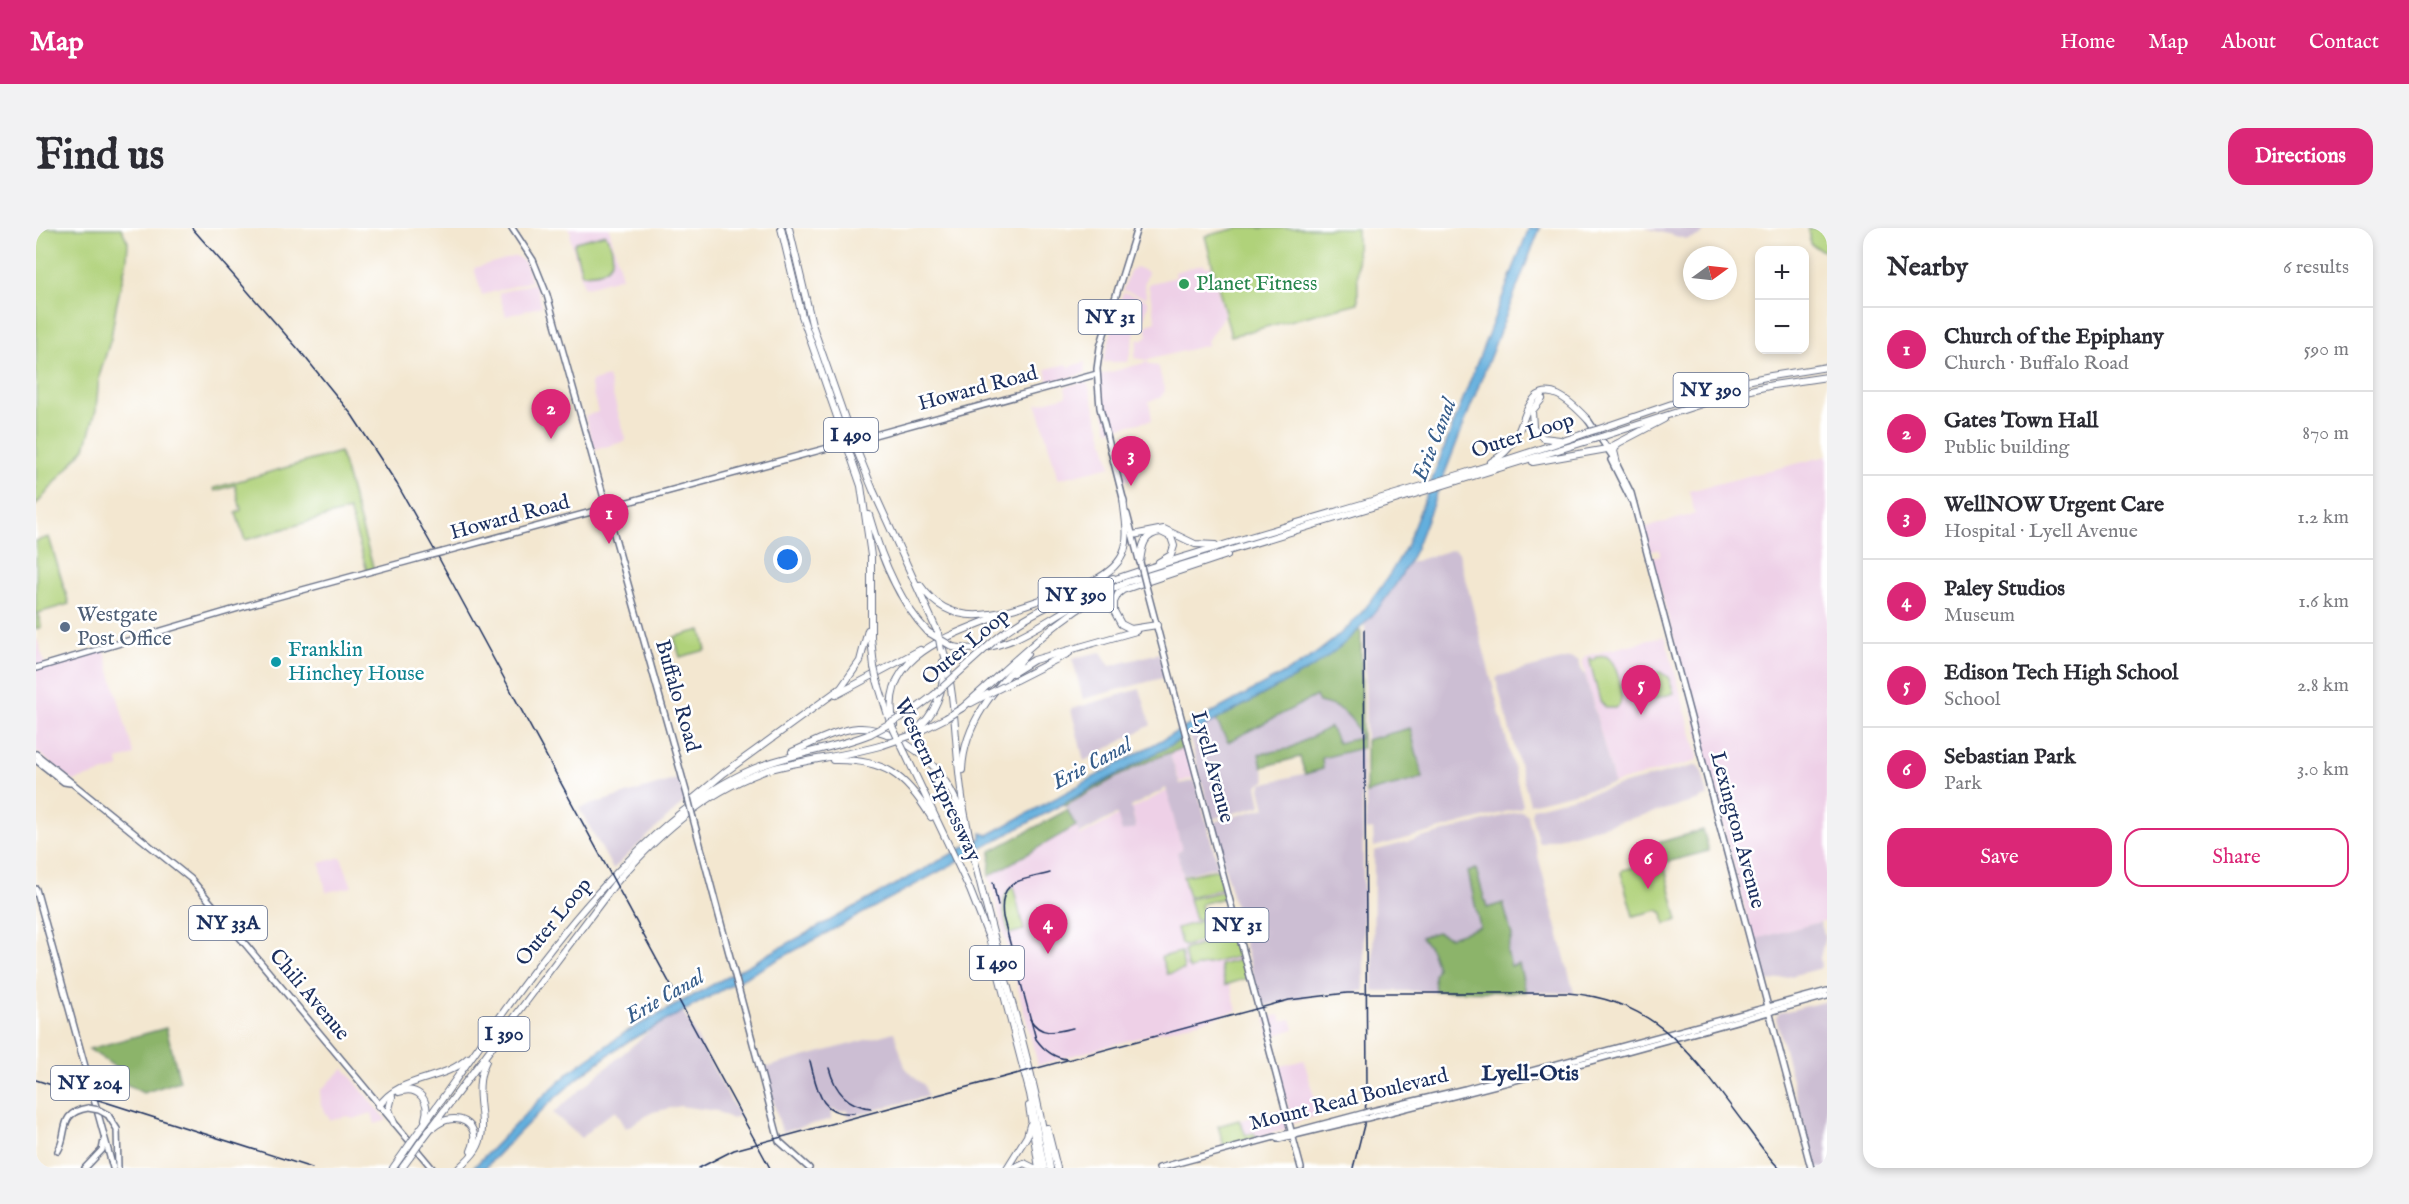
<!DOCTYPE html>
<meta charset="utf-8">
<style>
body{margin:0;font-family:"IM FELL English",serif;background:#f2f2f3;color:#2b2b33}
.controls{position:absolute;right:18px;top:18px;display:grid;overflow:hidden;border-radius:12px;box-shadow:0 3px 9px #0003}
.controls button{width:54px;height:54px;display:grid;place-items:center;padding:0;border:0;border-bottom:2px solid #e1e1e2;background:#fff;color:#2b2b33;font:30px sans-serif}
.compass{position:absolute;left:1647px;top:18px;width:54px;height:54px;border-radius:50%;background:#fff;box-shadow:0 3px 9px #0003;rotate:75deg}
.you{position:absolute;left:752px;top:332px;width:21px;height:21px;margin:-15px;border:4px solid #fff;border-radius:50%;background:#1a73e8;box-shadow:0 0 0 9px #1a73e833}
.badge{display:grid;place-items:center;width:39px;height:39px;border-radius:50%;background:#db2777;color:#fff;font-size:20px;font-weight:700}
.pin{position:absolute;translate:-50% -50px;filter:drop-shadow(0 2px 3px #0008)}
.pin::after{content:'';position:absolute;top:32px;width:21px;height:18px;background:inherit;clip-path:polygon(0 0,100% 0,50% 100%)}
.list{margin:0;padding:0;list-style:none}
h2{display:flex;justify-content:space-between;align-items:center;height:78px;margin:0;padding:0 24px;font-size:26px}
h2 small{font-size:20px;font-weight:400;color:#7c7c81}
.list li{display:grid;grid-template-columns:39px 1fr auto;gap:18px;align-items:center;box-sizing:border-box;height:84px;padding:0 24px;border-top:2px solid #e1e1e2}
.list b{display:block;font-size:22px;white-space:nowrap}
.list p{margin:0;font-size:20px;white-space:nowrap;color:#7c7c81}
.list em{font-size:20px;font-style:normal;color:#7c7c81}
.actions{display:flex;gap:12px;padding:18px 24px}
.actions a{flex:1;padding:14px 0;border:2px solid #db2777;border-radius:18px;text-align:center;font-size:21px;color:#db2777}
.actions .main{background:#db2777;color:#fff}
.map{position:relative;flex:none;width:1791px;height:940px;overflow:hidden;border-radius:18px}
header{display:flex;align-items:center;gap:36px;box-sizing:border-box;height:84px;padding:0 30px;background:#db2777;color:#fff}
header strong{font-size:28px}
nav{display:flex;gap:33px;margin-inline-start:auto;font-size:21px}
.intro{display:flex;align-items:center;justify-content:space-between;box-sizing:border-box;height:144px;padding:0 36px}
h1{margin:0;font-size:42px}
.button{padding:15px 27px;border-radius:18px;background:#db2777;color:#fff;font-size:21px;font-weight:700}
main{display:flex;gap:36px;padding:0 36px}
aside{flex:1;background:#fff;border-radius:18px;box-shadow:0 3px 9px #0003}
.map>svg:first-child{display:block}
.built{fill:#eed0e7}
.industrial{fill:#ccbed3}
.green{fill:#b0d27a;stroke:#66806c;stroke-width:1.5}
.forest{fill:#8cb46a;stroke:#547264;stroke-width:1.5}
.water{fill:#64afdd;stroke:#406f9e;stroke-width:1.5}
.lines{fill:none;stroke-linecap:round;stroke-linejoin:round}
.major-casing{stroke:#676f86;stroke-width:8}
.highway-casing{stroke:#676f86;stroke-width:8}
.major{stroke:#fff;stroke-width:5}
.highway{stroke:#fff;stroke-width:6}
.rail{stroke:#1b2f5e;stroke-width:1.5}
.major-bridge-casing{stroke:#676f86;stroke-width:8;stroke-linecap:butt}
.highway-bridge-casing{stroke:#676f86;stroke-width:8;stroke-linecap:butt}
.major-bridge{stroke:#fff;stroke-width:5}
.highway-bridge{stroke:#fff;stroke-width:6}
.leisure-dot{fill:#2e9e5b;stroke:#fff;stroke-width:2}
.service-dot{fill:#5c6f8a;stroke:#fff;stroke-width:2}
.culture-dot{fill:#0f9aa8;stroke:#fff;stroke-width:2}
.labels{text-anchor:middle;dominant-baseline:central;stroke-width:5;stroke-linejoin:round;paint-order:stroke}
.shield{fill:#fff;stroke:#5f6d8e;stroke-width:1.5}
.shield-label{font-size:20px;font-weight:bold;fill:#1b2f5e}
.leisure-label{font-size:21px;fill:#27864d;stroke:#fff;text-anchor:start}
.street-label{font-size:21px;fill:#1b2f5e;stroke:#fff}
.service-label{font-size:21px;fill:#4e5e75;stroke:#fff;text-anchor:start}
.culture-label{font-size:21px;fill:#0d838f;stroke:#fff;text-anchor:start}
.water-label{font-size:22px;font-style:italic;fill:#355c8a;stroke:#fff}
.neighbourhood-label{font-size:22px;font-weight:bold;fill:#1b2f5e;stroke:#fff}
</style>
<header>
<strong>Map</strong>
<nav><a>Home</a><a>Map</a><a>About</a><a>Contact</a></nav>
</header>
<div class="intro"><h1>Find us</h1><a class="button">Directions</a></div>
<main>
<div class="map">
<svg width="1791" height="940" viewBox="0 0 1791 940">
<rect width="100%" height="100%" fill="#fff"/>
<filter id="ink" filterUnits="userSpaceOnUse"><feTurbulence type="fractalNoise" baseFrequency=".0167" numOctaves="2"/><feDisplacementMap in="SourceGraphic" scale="12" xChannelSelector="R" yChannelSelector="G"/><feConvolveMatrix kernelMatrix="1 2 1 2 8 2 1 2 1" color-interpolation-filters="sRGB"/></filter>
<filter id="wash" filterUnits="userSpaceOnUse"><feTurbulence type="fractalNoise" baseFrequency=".008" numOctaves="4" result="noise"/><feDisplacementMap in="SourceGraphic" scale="24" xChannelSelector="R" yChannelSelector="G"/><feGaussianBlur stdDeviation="1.35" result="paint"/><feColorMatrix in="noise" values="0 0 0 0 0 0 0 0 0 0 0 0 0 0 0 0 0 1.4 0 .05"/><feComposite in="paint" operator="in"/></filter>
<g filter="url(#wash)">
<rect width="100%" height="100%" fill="#f3e7d0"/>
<g class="built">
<path d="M531,0H573L586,49L548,60L534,9L535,4Z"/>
<path d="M480,28L490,35L495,53L446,67L438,40Z"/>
<path d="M1168,36L1169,39L1175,38L1188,87L1171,113L1172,117L1111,132L1098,130L1102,111L1106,113L1112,108L1110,98L1120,93L1112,56L1140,49L1139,44Z"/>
<path d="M1100,39L1112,44L1108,57L1111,70L1087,62L1094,43Z"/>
<path d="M499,55L506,78L470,88L463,65Z"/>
<path d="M1087,64L1111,72L1112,77L1107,95H1101L1092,134H1067Z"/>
<path d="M1049,134L1050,145L1013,156L1010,141L1031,136L1033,139Z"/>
<path d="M1112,134L1113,137L1122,138L1129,163L1124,170L1113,173L1116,192L1072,202L1064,167V147Z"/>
<path d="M572,149L590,213L558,222L549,188L562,184L554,154Z"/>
<path d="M1047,154L1052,156L1075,238L1022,251L1001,176L1031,168L1029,159Z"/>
<path d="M1090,226L1095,234L1099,233L1104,249L1087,253L1081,229Z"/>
<path d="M1791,228V692L1717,712L1616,329L1624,327L1623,321L1614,323L1608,300L1659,286L1653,263Z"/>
<path d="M0,408L10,439L68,421L98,527L82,532L83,540L37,553L0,523Z"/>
<path d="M1629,408L1662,529L1658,534L1578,555L1546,433L1549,428Z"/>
<path d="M1152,519L1159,549L1144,554L1133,524Z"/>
<path d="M1131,563L1146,622L1141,624L1147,648L1182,640L1191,669L1164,676L1169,692L1194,685L1212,749L1194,756L1201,783L1002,837L953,648L1040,598L1045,608L1082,588L1086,603L1100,600L1096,581Z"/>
<path d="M305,629L316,659L290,664L284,635Z"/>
<path d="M1244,787L1246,793L1255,791L1258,801L1234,809L1229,790Z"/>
<path d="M1268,832L1283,887L1258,895L1256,893L1241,839Z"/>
<path d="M308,840L332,870L351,892L339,896L336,885L317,891L312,888L294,892L285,877L284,863Z"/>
<path d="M1246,881L1251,901L1187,919L1182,898Z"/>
</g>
<g class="industrial">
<path d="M1609,0H1668L1666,7L1651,11Z"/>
<path d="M1418,321L1423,325L1487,577L1484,580L1338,619L1337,601L1330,602L1329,396L1354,366L1373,335Z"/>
<path d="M1065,424L1074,438L1123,425L1130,449L1047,471L1036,430Z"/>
<path d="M1533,430L1542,432L1547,446H1549L1578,555L1494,576L1460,451L1463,448Z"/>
<path d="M1104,461L1115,497L1048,533L1035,481Z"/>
<path d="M1280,468L1283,474L1296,477L1310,484L1318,494L1324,510L1302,515L1293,499L1252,521L1223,526L1230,553L1221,557L1225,578L1176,591L1153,507L1180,492L1192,514Z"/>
<path d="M1326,520L1328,763L1276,767L1225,779L1177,594L1229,580L1224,560L1226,556L1287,541L1286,530Z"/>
<path d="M1133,524L1144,556L1159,552L1182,638L1147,647L1141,624L1146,622L1130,560L1095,579L1100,600L1086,604L1081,586L1044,606L1029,578L1099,538Z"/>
<path d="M1661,537L1665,541L1672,568L1664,570V572L1503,615L1495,586L1497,580Z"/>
<path d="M644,550L650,572L577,641L543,580Z"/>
<path d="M1485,583L1491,586L1538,765L1490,764L1483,736L1475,738L1471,724L1476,708L1468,676L1451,680L1440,641L1432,644L1445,700L1414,709L1401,704L1395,722L1401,739L1398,747L1399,763H1337L1338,623Z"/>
<path d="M1784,694L1789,708L1784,730L1785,740L1728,755L1716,712Z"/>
<path d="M1791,773V940H1779L1740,790L1743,785Z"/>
<path d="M647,784L703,888L696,891L681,883L644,878L617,884L590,900L580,883L565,892L545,910L517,885L616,801Z"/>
<path d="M858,804L869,839L880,851L888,857L892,868L812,889L811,882L802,884L796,881V891L746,904L728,840Z"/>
</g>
<g class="green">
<path d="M5,0H85L92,14L91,31L80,79L75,110L63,149L60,182L49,220L0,277V2Z"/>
<path d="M1202,0H1321L1322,75L1195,108L1169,8Z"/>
<path d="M1772,0H1791V25L1774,16Z"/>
<path d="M569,6C577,17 582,35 566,43C560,46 552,45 546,46L538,17L540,14Z"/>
<path d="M304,224L338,342L331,343L313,282L209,312L200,285L205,282L199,257L179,263L178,260Z"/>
<path d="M13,309L33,376L2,385L5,399L0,401V313Z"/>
<path d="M665,402L670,422L644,429L638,409Z"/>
<path d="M1570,428C1581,434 1588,464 1584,476L1579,480H1570L1564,473L1553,430H1555L1557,433L1561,429Z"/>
<path d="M1624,444L1632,449L1638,465L1618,471L1614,468L1607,446Z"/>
<path d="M1627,633L1642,692L1629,696L1627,685L1622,682L1597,688L1585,645L1586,642Z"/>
<path d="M1183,641L1187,660L1153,669L1147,648Z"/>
<path d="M977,658L988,702L973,706C969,690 961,670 977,658Z"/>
<path d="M1188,663L1191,669L1165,676L1168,690L1159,692L1153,671Z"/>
<path d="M1193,685L1196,687L1198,705L1148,718L1145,716L1141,700Z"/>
<path d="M1200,708L1205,723L1204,728L1154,741L1151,738L1148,724L1150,721Z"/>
<path d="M1145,724L1148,742L1131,746L1125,729Z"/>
<path d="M1203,732L1208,735L1212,750L1189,757L1184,737Z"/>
<path d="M1203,892L1210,907L1218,905L1221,910L1188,918L1182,898Z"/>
</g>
<g class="forest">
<path d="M1323,402L1325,405L1326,520L1286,530L1287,541L1269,546L1264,529L1226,539L1223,526L1252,521L1294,499L1302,515L1324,510C1319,488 1304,478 1283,474L1280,468L1192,514L1180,492C1230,465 1281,441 1323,402Z"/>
<path d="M1374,500L1387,550L1330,565V512Z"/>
<path d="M1149,509L1152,519C1107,531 1069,556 1029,578L1027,575Z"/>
<path d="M1031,582L1040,598L953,648L955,623Z"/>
<path d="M1667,602L1673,623L1627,635L1621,615Z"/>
<path d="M1440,641L1451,680L1467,675L1476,708L1471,724L1475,738L1483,736L1490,764L1399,763L1398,747L1401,739L1395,722L1385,709L1401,704L1414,709L1444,699L1432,644Z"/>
<path d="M130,800L144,853L107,865L88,855L82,841L53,821Z"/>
</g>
<path class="water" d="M1493,0H1504L1379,322C1355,372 1320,411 1274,441L591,814C537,849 493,893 449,940H437L503,872L536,842L590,804L945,610V605L952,607L1263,437C1316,403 1339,373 1370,319Z"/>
</g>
<g filter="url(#ink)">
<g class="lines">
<g class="major-casing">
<g id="major">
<path d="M476,0L497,32L511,67L652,570"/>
<path d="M1552,192L1577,229L1595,265L1775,940"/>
<path d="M824,211L1061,146"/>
<path d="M1575,232L1595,272"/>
<path d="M1088,274L1064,180L1061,141L1064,119L1101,0"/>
<path d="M1091,286L1103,332"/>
<path d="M407,324L803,217"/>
<path d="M1110,358L1265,940"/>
<path d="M0,440L237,370L395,327"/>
<path d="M0,526L155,651L396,940"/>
<path d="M0,532L28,554L34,555"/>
<path d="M657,590L743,913L773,940"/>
<path d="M0,661L77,940"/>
<path d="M1332,884L1429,861L1791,763"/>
<path d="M72,887L81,901L82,940"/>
<path d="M1331,890L1558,832L1791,768"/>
<path d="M1242,911L1325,891"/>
<path d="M22,923C33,905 21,885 52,880"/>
<path d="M49,940L66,922L68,912"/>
<path d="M1123,940L1325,886"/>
</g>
</g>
<g class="highway-casing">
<g id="highway">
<path d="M745,0L766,88L825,258L835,328V410L838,439"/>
<path d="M753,0L776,96L815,208L837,262L902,405"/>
<path d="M1506,171L1496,183L1497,199L1507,210L1524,212"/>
<path d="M1563,201L1691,157L1735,148L1791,139"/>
<path d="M1568,208L1693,167L1737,157L1791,149"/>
<path d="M1455,234C1464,229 1471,224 1476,215C1484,205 1486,192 1492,180C1508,146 1537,176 1552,192"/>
<path d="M1497,234L1571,221L1628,191"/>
<path d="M1581,235L1578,223L1581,216"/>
<path d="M833,287C845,329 862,373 892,404"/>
<path d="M1097,307L1128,301L1159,316L1179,317"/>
<path d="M1104,334C1106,319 1107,306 1125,304L1135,309L1138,318L1135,327L1123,334"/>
<path d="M1057,353C1098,332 1092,311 1087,271"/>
<path d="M884,357C917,405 966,385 1010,370C1032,363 1055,357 1077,350"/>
<path d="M1121,397L1095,401L1085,396L1078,383V374L1082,366L1087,362L1104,356L1191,327"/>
<path d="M959,412C1009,368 1107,342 1171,322C1298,283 1427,249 1553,204"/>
<path d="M917,419C963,428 997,401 1035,379"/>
<path d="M907,421C922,475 918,532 929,587C952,706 995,820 1014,940"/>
<path d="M977,445L998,432L1100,403"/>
<path d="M841,452L855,497"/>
<path d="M972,456L1033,425"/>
<path d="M800,467L884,422"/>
<path d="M935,475L952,466"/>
<path d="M926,480C979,434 1026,382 1091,354L1558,211"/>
<path d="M877,483L898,467"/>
<path d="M858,497C841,429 913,408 962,388"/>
<path d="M877,504C900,488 909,461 907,434"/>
<path d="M880,505L910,490"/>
<path d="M756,524C777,515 799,502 822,500C835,499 847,504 858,509C892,526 913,551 926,587"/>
<path d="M869,525L934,662L953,710L994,866L1008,940"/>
<path d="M797,532C848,531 869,546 895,589"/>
<path d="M926,542C928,494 960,459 991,426"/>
<path d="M652,575L688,545L805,460L824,433L832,402"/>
<path d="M363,864C382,857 395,873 389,891"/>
<path d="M356,869L353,881L358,895"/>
<path d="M343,878C364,847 407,854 432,830"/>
<path d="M993,878L1003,940"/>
<path d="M398,899C419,881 448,895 435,923"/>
<path d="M1011,900L1021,940"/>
<path d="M378,910C447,815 510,715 593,632C625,600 659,570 700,549C743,526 790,524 834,506"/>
<path d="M383,916L578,657C619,609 673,560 735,541C772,531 810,528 847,517"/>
<path d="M357,940L369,923"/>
<path d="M366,940L374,929"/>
<path d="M423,940C430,933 438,927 442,918C454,893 434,865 450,833"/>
<path d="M971,940L991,908L994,897"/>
<path d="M977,940L988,935L998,940"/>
</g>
</g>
<use href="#major" class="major"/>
<use href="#highway" class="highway"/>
<g class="rail">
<path d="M156,0L264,123L316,187L361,256L399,323L734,940"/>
<path d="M1014,645C984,653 962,651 967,689L1000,811C1008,822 1017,830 1031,831"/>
<path d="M957,654L962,678"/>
<path d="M994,791C1005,809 1020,804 1037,800"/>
<path d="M774,833C781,859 783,889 818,885"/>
<path d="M793,840C799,863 811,878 835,880"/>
<path d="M0,852L276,940"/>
<path d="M663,940L698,922L1253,772L1311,765H1532C1624,772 1658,830 1709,897C1720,911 1730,927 1743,940"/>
<path d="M1317,940L1328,897L1331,862L1328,402"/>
</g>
<g class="major-bridge-casing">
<g id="major-bridge">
<path d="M803,217L824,211"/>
<path d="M395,327L407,324"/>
<path d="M1104,334L1110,358"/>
<path d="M652,570L657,590"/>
<path d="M52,880L63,882L72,887"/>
<path d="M1325,886L1332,884"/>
<path d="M1325,891L1331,890"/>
</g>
</g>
<g class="highway-bridge-casing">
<g id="highway-bridge">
<path d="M1553,204L1563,201"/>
<path d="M1558,211L1568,208"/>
<path d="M892,404L917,419"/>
<path d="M902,405L905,422"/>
<path d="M838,439L841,452"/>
<path d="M952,466L972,456"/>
<path d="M898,467L959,412"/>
<path d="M910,490L926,480"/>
<path d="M856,498L869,525"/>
<path d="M834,506L877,483"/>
<path d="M847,517L879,506"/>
<path d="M369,923L378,910"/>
<path d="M374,929L383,916"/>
</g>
</g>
<use href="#major-bridge" class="major-bridge"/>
<use href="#highway-bridge" class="highway-bridge"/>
</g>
</g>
<circle class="leisure-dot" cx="1148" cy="56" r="6"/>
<circle class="service-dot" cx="29" cy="399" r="6"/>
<circle class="culture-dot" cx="240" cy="434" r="6"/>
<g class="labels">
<g class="shield">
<rect x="1042.5" y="72" width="63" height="34" rx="4.5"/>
<rect x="1637.5" y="145" width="75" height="34" rx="4.5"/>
<rect x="788" y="190" width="54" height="34" rx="4.5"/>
<rect x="1002.5" y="350" width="75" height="34" rx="4.5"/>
<rect x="153" y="678" width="78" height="34" rx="4.5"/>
<rect x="1169.5" y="680" width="63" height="34" rx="4.5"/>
<rect x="934" y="718" width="54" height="34" rx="4.5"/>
<rect x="442.5" y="789" width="51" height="34" rx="4.5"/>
<rect x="15" y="838" width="78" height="34" rx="4.5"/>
</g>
<g class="shield-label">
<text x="1074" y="89">NY 31</text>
<text x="1675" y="162">NY 390</text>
<text x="815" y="207">I 490</text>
<text x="1040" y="367">NY 390</text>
<text x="192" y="695">NY 33A</text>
<text x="1201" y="697">NY 31</text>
<text x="961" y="735">I 490</text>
<text x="468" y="806">I 390</text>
<text x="54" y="855">NY 204</text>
</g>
<g class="leisure-label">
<text x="1160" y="56">Planet Fitness</text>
</g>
<g class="street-label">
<text transform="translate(942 161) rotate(-15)">Howard Road</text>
<text transform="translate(1487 208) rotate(-18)">Outer Loop</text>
<text transform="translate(474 290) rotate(-15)">Howard Road</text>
<text transform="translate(930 419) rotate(-40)">Outer Loop</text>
<text transform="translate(641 468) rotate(74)">Buffalo Road</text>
<text transform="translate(1176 539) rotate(75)">Lyell Avenue</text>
<text transform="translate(901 552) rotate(65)">Western Expressway</text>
<text transform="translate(1701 602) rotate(75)">Lexington Avenue</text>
<text transform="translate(518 694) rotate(-51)">Outer Loop</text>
<text transform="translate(273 767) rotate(50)">Chili Avenue</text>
<text transform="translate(1313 872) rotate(-14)">Mount Read Boulevard</text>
</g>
<g class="service-label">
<text x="41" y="387">Westgate<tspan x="41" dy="24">Post Office</tspan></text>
</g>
<g class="culture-label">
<text x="252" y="422">Franklin<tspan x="252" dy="24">Hinchey House</tspan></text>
</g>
<g class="water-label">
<text transform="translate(1399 212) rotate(-69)">Erie Canal</text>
<text transform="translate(1056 536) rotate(-28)">Erie Canal</text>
<text transform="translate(629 769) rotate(-30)">Erie Canal</text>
</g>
<g class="neighbourhood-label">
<text x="1494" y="846">Lyell-Otis</text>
</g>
</g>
</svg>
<div class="controls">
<button>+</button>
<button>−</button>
</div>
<svg class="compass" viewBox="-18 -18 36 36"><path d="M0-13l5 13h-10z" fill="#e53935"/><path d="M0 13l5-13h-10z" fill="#7c7c81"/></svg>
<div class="you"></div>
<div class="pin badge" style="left:573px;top:316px">1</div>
<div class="pin badge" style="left:515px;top:211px">2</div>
<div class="pin badge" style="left:1095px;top:258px">3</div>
<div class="pin badge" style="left:1012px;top:726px">4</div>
<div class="pin badge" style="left:1605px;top:487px">5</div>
<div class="pin badge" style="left:1612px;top:661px">6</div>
</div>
<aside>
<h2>Nearby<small>6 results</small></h2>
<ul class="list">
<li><span class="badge">1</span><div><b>Church of the Epiphany</b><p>Church · Buffalo Road</p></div><em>590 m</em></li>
<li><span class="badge">2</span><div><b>Gates Town Hall</b><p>Public building</p></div><em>870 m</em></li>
<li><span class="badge">3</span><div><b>WellNOW Urgent Care</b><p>Hospital · Lyell Avenue</p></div><em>1.2 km</em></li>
<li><span class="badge">4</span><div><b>Paley Studios</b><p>Museum</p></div><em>1.6 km</em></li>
<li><span class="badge">5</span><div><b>Edison Tech High School</b><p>School</p></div><em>2.8 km</em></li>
<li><span class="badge">6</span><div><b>Sebastian Park</b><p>Park</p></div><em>3.0 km</em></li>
</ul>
<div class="actions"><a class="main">Save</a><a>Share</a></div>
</aside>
</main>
